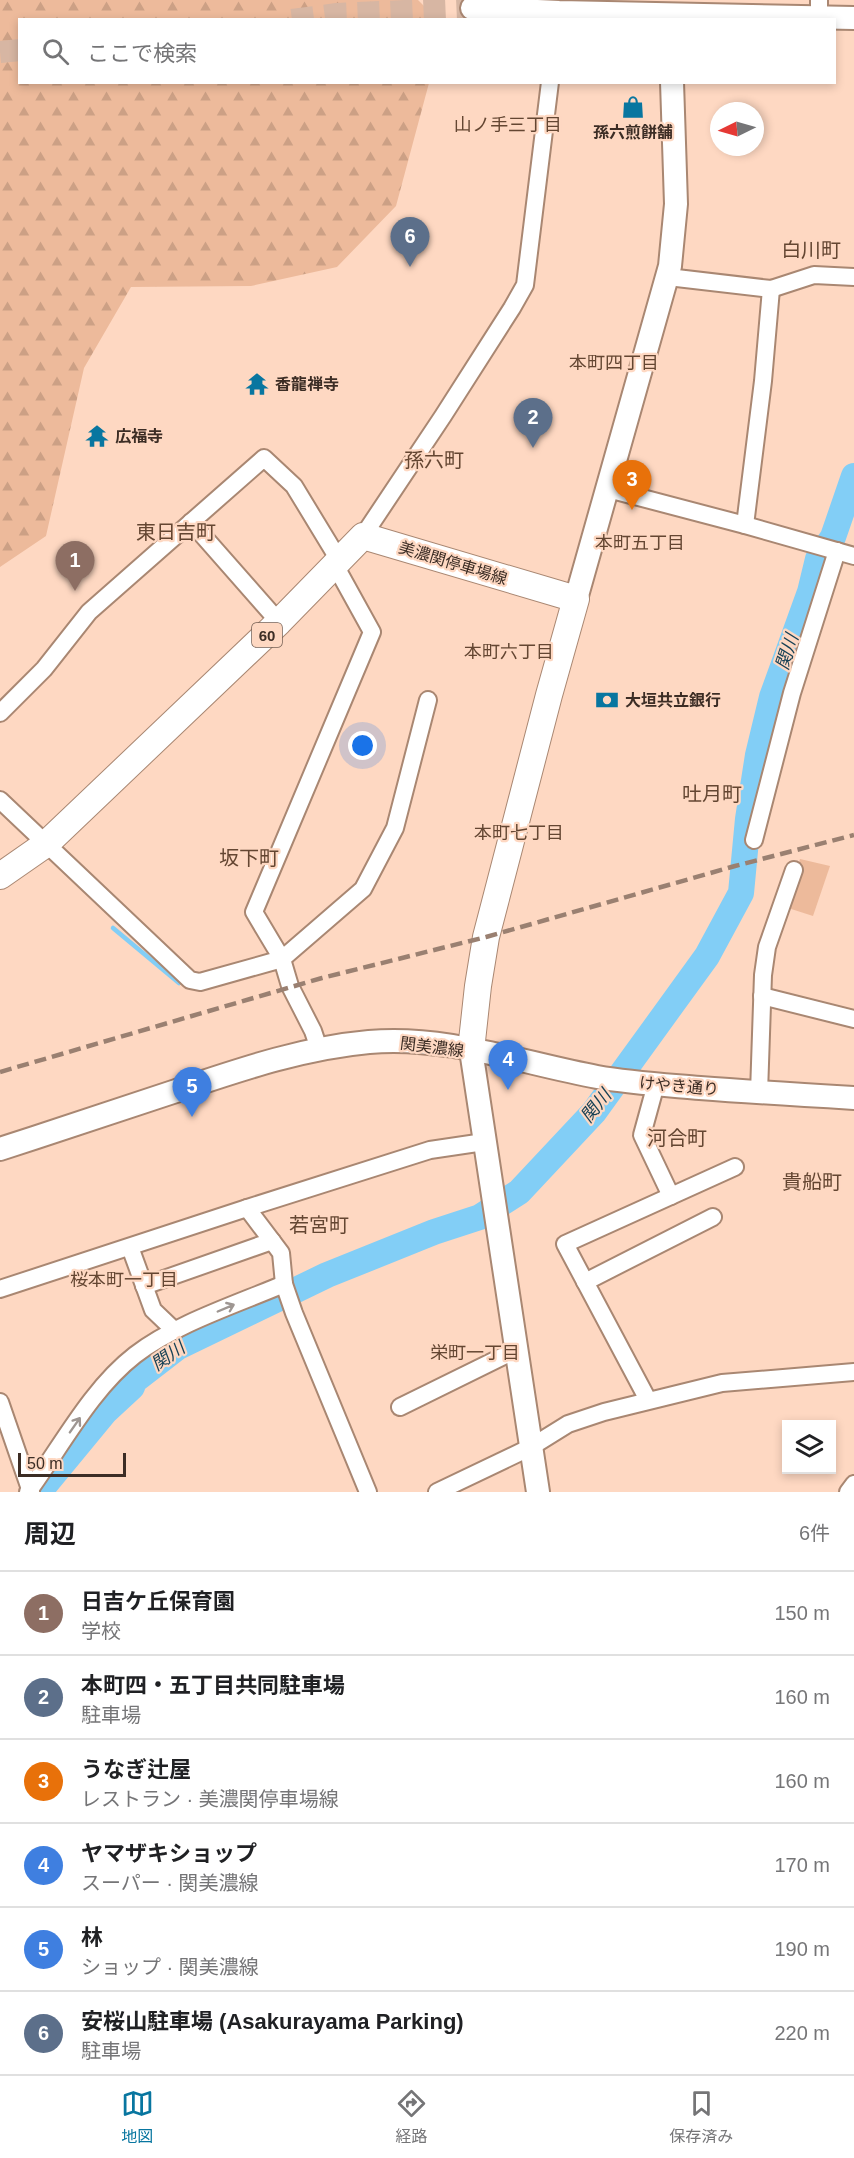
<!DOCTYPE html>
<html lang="ja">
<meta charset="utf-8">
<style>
body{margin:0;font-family:Helvetica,"Noto Sans JP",sans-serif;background:#f6f6f6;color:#202124}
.controls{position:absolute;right:18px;bottom:18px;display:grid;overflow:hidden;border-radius:0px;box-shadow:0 3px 9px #0003}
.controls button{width:54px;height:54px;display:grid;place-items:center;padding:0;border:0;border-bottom:2px solid #e0e0e0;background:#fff;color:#202124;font:30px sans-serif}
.compass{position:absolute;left:710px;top:102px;width:54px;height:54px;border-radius:50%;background:#fff;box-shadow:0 3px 9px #0003;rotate:265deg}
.scale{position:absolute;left:18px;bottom:15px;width:108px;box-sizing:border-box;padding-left:6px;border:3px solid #3c2d25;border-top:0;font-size:16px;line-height:21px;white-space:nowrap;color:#3c2d25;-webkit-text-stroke:4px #fed8c2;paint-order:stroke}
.you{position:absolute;left:363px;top:746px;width:21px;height:21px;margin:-15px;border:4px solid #fff;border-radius:50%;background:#1a73e8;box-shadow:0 0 0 9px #1a73e833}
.badge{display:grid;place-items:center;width:39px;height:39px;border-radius:50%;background:#0876a0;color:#fff;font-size:20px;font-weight:700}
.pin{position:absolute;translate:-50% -50px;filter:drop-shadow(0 2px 3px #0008)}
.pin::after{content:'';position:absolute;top:32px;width:21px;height:18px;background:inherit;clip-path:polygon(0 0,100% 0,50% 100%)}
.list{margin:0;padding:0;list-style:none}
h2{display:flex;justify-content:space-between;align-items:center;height:78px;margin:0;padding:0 24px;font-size:26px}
h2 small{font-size:20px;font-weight:400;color:#757577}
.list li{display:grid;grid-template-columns:39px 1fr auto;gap:18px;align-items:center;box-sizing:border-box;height:84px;padding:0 24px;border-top:2px solid #e0e0e0}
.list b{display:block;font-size:22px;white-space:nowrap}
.list p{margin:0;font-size:20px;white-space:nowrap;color:#757577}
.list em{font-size:20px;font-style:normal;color:#757577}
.icon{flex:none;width:33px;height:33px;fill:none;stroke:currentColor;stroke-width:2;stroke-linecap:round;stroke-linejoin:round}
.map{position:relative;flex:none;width:854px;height:1492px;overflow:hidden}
.search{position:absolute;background:#fff;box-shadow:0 3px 9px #0003;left:18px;right:18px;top:18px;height:66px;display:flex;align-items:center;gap:15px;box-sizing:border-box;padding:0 21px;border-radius:0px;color:#757577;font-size:22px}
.sheet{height:582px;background:#fff}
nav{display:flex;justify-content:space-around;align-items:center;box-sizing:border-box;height:84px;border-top:2px solid #e0e0e0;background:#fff;font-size:16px;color:#757577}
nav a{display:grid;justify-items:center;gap:3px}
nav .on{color:#0876a0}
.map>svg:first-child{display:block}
.grass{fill:#edba9b}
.forest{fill:url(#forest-firs)}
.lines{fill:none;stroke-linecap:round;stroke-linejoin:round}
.stream{stroke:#82cef6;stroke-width:4.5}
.river{stroke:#82cef6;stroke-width:26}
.secondary-tunnel{stroke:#d7b6a3;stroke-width:22;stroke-dasharray:22 11;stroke-linecap:butt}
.street-casing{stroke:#a98772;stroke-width:20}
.secondary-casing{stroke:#a98772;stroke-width:26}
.primary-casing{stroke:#a98772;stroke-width:28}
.street{stroke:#fff;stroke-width:16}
.secondary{stroke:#fff;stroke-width:22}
.primary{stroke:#fff;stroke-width:26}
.rail{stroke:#9a8071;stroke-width:4.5;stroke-dasharray:12 6;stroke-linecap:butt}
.oneway{stroke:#9e9692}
.labels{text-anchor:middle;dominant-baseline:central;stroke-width:4.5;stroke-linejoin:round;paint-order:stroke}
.shield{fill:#fed8c2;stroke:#766054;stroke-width:1.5}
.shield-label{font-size:15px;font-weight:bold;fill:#3c2d25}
.poi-label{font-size:16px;font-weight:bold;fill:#3c2d25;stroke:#fed8c2;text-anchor:start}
.street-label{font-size:16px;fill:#3c2d25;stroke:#fed8c2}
.neighbourhood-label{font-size:18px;fill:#644632;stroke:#fed8c2}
.water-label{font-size:18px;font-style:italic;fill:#143f54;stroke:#fed8c2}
.quarter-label{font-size:20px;fill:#644632;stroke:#fed8c2}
</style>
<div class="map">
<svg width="854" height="1492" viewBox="0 0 854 1492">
<defs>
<pattern id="forest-firs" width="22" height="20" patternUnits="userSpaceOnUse" patternTransform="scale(1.5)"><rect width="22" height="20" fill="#edba9b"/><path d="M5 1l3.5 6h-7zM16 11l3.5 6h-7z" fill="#cca085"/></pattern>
</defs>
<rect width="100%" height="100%" fill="#fed8c2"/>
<path class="grass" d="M800,859L830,866L813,916L785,907Z"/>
<path class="forest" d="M0,0H418L437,19L20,20V82L429,83L396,206L337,267L251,286L131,287L84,368L46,536L0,567Z"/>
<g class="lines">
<path class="stream" d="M113,928L179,983"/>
<path class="river" d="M39,1492L105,1412L132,1387L134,1381L178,1347L327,1275L434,1232L480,1217L519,1192L594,1112L707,956L741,893L748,819L758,755L772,697L810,592L818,559L833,537L854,476"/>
<g class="secondary-tunnel">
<path d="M292,20L337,14L472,8"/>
<path d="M0,52L20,50"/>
</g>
<g class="street-casing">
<g id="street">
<path d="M819,18V0"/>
<path d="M668,277L771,289L814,275L854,277"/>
<path d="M608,489L745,525L854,556"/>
<path d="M191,522L279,622"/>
<path d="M745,525L763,381L771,289"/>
<path d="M363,536L443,416L512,308L525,285L550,82"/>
<path d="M0,713L44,669L89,612L264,458L294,486L339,560"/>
<path d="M0,800L190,980L200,982L282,959L363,889L395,828L428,700"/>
<path d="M754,840L792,693L837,551"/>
<path d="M762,996L854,1019"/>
<path d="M319,1049L313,1031L290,986L282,959L254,912L372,632L335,565"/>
<path d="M656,1084L642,1135L671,1196"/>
<path d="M759,1093L763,975L767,947L794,870"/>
<path d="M272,1241L281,1253L284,1284L294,1313L368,1492"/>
<path d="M130,1247L153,1310L175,1331"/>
<path d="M585,1282L713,1217"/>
<path d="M144,1286L272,1241L247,1208"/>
<path d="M0,1289L247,1208L430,1150L484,1142"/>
<path d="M648,1400L565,1244L735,1167"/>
<path d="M0,1402L31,1492"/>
<path d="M400,1407L516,1350"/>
<path d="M28,1492C61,1447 91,1389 135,1355C175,1324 237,1304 284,1284"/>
<path d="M437,1492L531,1447L568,1424L604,1412L722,1383L854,1372"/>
<path d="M848,1492L854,1484"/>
</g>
</g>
<g class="secondary-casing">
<g id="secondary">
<path d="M472,8L559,12L854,18"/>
<path d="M576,599L670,266L676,204L672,82"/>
<path d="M471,1050L538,1492"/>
<path d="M0,1149C59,1130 118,1110 176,1091C239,1070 302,1048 369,1042C446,1035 522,1063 597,1077C631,1083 666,1085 700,1088C752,1092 803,1095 854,1098"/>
</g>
</g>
<g class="primary-casing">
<path id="primary" d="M0,876L46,844L279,622L363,536L576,599L549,695L486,937L478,986L471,1050"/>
</g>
<use href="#street" class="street"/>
<use href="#secondary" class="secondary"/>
<use href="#primary" class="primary"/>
<path class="rail" d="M0,1072L322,978L486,937L735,866L854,835"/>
</g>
<defs><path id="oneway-shaft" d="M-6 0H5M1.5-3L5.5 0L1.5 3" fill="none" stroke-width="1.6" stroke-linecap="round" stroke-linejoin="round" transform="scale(1.5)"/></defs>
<g class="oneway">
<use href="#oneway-shaft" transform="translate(226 1308) rotate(-23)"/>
<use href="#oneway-shaft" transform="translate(75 1425) rotate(-55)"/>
</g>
<defs>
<g id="shop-bare" transform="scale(1.8)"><path d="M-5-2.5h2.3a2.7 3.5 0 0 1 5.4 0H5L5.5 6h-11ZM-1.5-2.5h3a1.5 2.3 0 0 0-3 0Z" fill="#0876a0" stroke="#fed8c2" stroke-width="2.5" paint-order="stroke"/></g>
<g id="temple-bare" transform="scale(1.8)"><path d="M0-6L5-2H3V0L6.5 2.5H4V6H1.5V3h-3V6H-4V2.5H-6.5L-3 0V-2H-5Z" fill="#0876a0" stroke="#fed8c2" stroke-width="2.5" paint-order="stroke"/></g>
<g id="bank-bare" transform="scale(1.8)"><path d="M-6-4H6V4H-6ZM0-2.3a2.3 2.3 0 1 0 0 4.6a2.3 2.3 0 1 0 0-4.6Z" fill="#0876a0" stroke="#fed8c2" stroke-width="2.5" paint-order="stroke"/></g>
</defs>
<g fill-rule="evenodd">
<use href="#shop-bare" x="633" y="107"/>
<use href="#temple-bare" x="257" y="384"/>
<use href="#temple-bare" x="97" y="436"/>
<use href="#bank-bare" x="607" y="700"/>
</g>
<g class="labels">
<rect class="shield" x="252" y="623" width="30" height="24" rx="4.5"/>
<g class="shield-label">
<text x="267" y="635">60</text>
</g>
<g class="poi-label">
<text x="633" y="132" text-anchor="middle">孫六煎餅舗</text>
<text x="275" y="384">香龍禅寺</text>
<text x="115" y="436">広福寺</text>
<text x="625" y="700">大垣共立銀行</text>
</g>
<g class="street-label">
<text transform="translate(453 563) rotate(17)">美濃関停車場線</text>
<text transform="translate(432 1047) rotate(7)">関美濃線</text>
<text transform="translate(679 1086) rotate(5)">けやき通り</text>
</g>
<g class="neighbourhood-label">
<text x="508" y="125">山ノ手三丁目</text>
<text x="614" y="363">本町四丁目</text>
<text x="640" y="543">本町五丁目</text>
<text x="509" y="652">本町六丁目</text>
<text x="519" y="833">本町七丁目</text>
<text x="124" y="1280">桜本町一丁目</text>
<text x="475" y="1353">栄町一丁目</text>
</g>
<g class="water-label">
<text transform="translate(787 652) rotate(-72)">関川</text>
<text transform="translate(596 1106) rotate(-51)">関川</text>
<text transform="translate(168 1356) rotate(-35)">関川</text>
</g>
<g class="quarter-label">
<text x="811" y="250">白川町</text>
<text x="434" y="460">孫六町</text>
<text x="176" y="532">東日吉町</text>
<text x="712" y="794">吐月町</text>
<text x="249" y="858">坂下町</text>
<text x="677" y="1138">河合町</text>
<text x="812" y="1182">貴船町</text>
<text x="319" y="1225">若宮町</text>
</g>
</g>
</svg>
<div class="controls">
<button><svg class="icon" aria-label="layers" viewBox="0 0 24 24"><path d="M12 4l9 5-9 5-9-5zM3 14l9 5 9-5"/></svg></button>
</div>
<svg class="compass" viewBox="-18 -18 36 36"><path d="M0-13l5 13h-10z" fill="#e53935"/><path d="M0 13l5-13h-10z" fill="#757577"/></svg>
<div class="scale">50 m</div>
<div class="you"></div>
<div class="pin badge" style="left:75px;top:591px;background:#8d6e63">1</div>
<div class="pin badge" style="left:533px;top:448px;background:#5c6f8a">2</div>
<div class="pin badge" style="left:632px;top:510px;background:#e8710a">3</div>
<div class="pin badge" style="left:508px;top:1090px;background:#3f7fe0">4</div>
<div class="pin badge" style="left:192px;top:1117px;background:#3f7fe0">5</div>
<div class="pin badge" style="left:410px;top:267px;background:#5c6f8a">6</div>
<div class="search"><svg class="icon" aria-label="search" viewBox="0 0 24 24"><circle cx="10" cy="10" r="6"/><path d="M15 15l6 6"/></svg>ここで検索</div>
</div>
<section class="sheet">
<h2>周辺<small>6件</small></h2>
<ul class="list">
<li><span class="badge" style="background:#8d6e63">1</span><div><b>日吉ケ丘保育園</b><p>学校</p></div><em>150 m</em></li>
<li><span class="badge" style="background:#5c6f8a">2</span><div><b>本町四・五丁目共同駐車場</b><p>駐車場</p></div><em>160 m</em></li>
<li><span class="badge" style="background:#e8710a">3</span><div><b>うなぎ辻屋</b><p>レストラン · 美濃関停車場線</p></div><em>160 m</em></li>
<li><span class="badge" style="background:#3f7fe0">4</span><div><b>ヤマザキショップ</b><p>スーパー · 関美濃線</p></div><em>170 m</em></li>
<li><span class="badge" style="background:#3f7fe0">5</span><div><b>林</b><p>ショップ · 関美濃線</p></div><em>190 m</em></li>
<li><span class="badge" style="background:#5c6f8a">6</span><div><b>安桜山駐車場 (Asakurayama Parking)</b><p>駐車場</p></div><em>220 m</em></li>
</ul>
</section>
<nav>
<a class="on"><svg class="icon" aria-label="map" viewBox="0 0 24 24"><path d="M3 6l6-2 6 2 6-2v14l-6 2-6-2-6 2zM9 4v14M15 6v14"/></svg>地図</a>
<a><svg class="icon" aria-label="directions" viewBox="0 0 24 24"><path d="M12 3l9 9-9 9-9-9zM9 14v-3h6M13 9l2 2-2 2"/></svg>経路</a>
<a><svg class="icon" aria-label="saved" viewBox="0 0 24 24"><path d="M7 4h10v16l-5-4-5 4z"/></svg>保存済み</a>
</nav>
